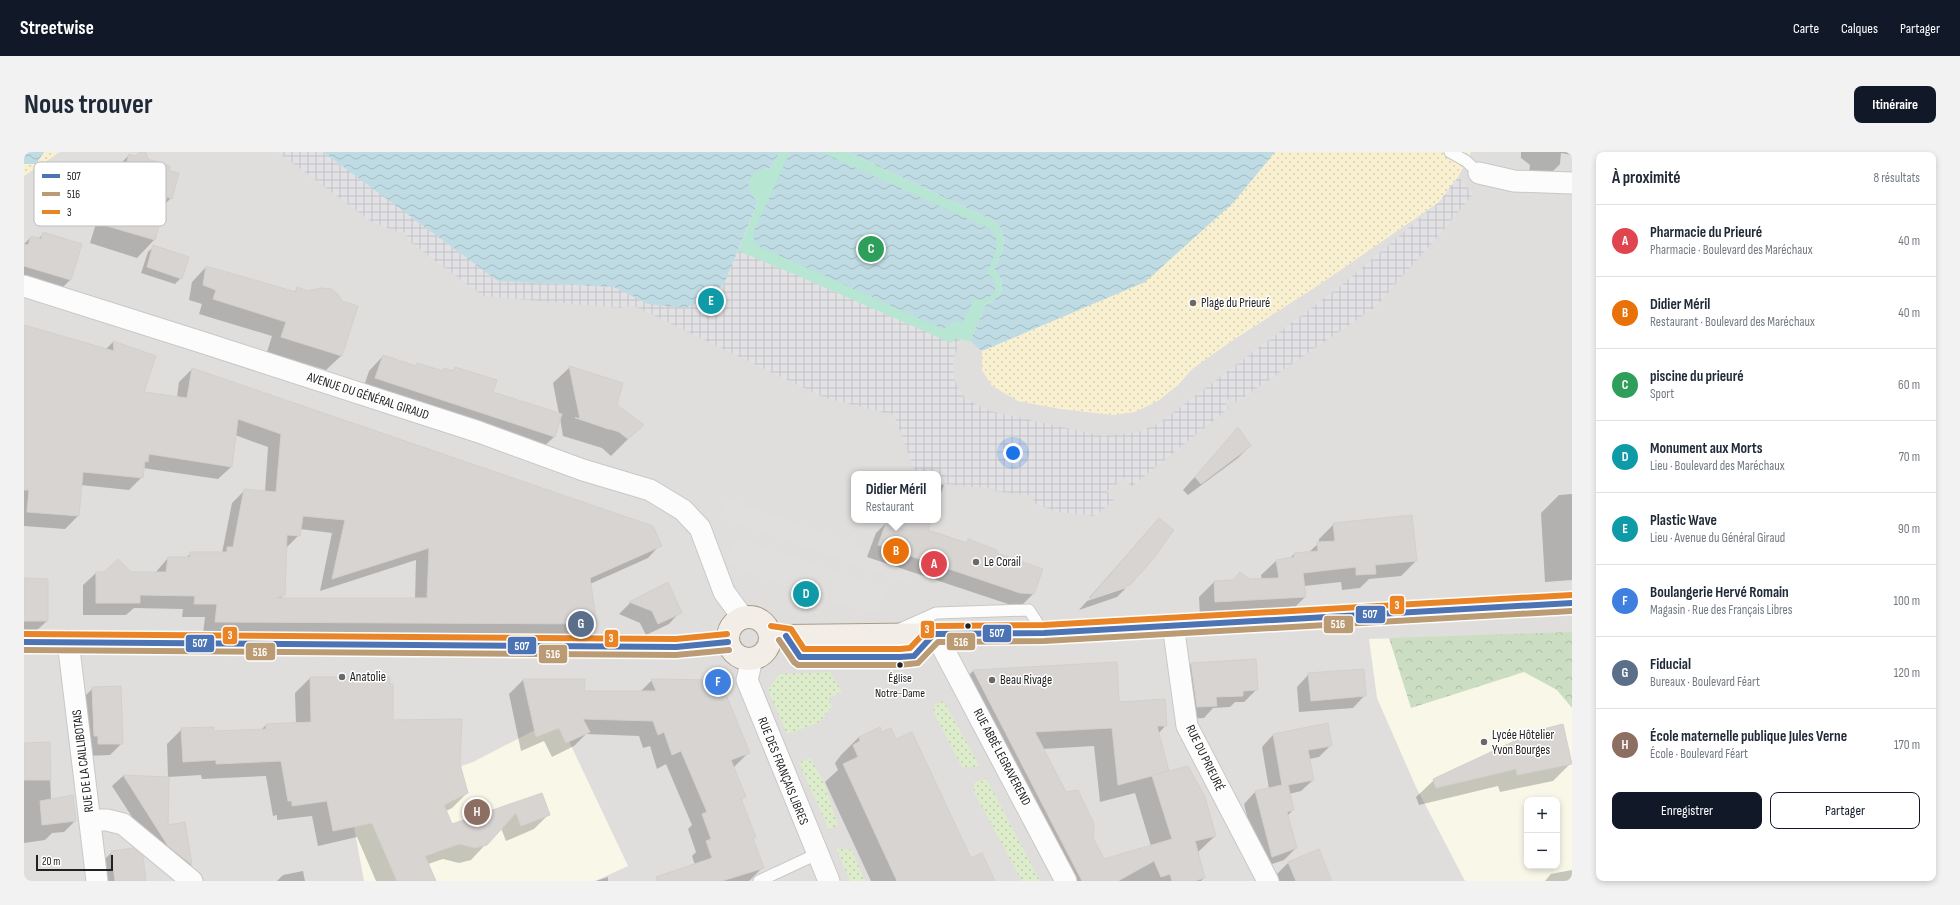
<!DOCTYPE html>
<html lang="fr">
<meta charset="utf-8">
<style>
body{margin:0;font-family:"Sofia Sans Condensed",sans-serif;background:#f2f2f3;color:#1f2937}
.controls{position:absolute;right:12px;bottom:12px;display:grid;overflow:hidden;border-radius:8px;box-shadow:0 2px 6px #0003}
.controls button{width:36px;height:36px;display:grid;place-items:center;padding:0;border:0;border-bottom:1px solid #e0e1e3;background:#fff;color:#1f2937;font:20px sans-serif}
.scale{position:absolute;left:12px;bottom:10px;width:77px;box-sizing:border-box;padding-left:4px;border:2px solid #222;border-top:0;font-size:11px;line-height:14px;white-space:nowrap;color:#222;-webkit-text-stroke:3px #fff;paint-order:stroke}
.you{position:absolute;left:989px;top:301px;width:14px;height:14px;margin:-10px;border:3px solid #fff;border-radius:50%;background:#1a73e8;box-shadow:0 0 0 6px #1a73e833}
.badge{display:grid;place-items:center;width:26px;height:26px;border-radius:50%;background:#111827;color:#fff;font-size:13px;font-weight:700}
.pin{position:absolute;translate:-50% -50%;border:2px solid #fff;box-shadow:0 1px 4px #0006}
.popup{position:absolute;left:827px;top:319px;width:90px;height:52px;box-sizing:border-box;display:grid;place-content:center;border-radius:8px;background:#fff;filter:drop-shadow(0 1px 3px #0005);font-size:13px;white-space:nowrap;color:#747a83}
.popup b{font-size:15px;color:#1f2937}
.popup::after{content:'';position:absolute;left:50%;top:100%;margin-left:-8px;border:8px solid transparent;border-top-color:#fff}
.list{margin:0;padding:0;list-style:none}
h2{display:flex;justify-content:space-between;align-items:center;height:52px;margin:0;padding:0 16px;font-size:17px}
h2 small{font-size:13px;font-weight:400;color:#747a83}
.list li{display:grid;grid-template-columns:26px 1fr auto;gap:12px;align-items:center;box-sizing:border-box;height:72px;padding:0 16px;border-top:1px solid #e0e1e3}
.list b{display:block;font-size:15px;white-space:nowrap}
.list p{margin:0;font-size:13px;white-space:nowrap;color:#747a83}
.list em{font-size:13px;font-style:normal;color:#747a83}
.actions{display:flex;gap:8px;padding:12px 16px}
.actions a{flex:1;padding:9px 0;border:1px solid #111827;border-radius:8px;text-align:center;font-size:14px;color:#111827}
.actions .main{background:#111827;color:#fff}
.map{position:relative;flex:none;width:1548px;height:729px;overflow:hidden;border-radius:8px}
header{display:flex;align-items:center;gap:24px;box-sizing:border-box;height:56px;padding:0 20px;background:#111827;color:#fff}
header strong{font-size:19px}
nav{display:flex;gap:22px;margin-inline-start:auto;font-size:14px}
.intro{display:flex;align-items:center;justify-content:space-between;box-sizing:border-box;height:96px;padding:0 24px}
h1{margin:0;font-size:28px}
.button{padding:10px 18px;border-radius:8px;background:#111827;color:#fff;font-size:14px;font-weight:700}
main{display:flex;gap:24px;padding:0 24px}
aside{flex:1;background:#fff;border-radius:8px;box-shadow:0 2px 6px #0003}
.map>svg:first-child{display:block}
.residential{fill:#dfdedc;fill-rule:evenodd}
.education{fill:#f8f7e8;fill-rule:evenodd}
.religious{fill:#dededc}
.grass{fill:url(#grass-dots)}
.forest{fill:url(#forest-crowns)}
.sand{fill:url(#sand-dots)}
.pitch{fill:#b7e6d2}
.parking{fill:#e0dfde}
.plaza{fill:url(#plaza-grid)}
.water{fill:url(#water-waves)}
.shadow{fill:#0003;fill-rule:evenodd}
.building{fill:#d7d4d2;stroke:#d3d0cc;fill-rule:evenodd}
.lines{fill:none;stroke-linecap:round;stroke-linejoin:round}
.lane-casing{stroke:#c9c8c7;stroke-width:13}
.street-casing{stroke:#c9c8c7;stroke-width:23}
.primary-casing{stroke:#a79c86;stroke-width:24}
.lane{stroke:#fdfcfc;stroke-width:11}
.street{stroke:#fdfcfc;stroke-width:21}
.primary{stroke:#f3ede7;stroke-width:22}
.bus-1-casing{stroke:#fff;stroke-width:9}
.bus-2-casing{stroke:#fff;stroke-width:9}
.bus-3-casing{stroke:#fff;stroke-width:9}
.bus-1{stroke:#4c74b5;stroke-width:6}
.bus-2{stroke:#ba9b74;stroke-width:6}
.bus-3{stroke:#e98526;stroke-width:6}
.poi-dot{fill:#6a6968;stroke:#fff;stroke-width:1.5}
.bus-dot{fill:#222;stroke:#fff;stroke-width:1.5}
.labels{text-anchor:middle;dominant-baseline:central;stroke-width:3;stroke-linejoin:round;paint-order:stroke}
.bus-label{font-size:12px;fill:#222;stroke:#fff}
.poi-label{font-size:13px;fill:#222;stroke:#fff;text-anchor:start}
.street-label{font-size:13px;fill:#222;stroke:#fff}
.key{fill:#fff;stroke:#bdbdbd;stroke-width:1}
.key-label{font-size:11px;fill:#222}
.line-badge{stroke:#fff;stroke-width:1.5}
.badge-label{font-size:11px;text-anchor:middle;font-weight:bold;fill:#fff}
</style>
<header>
<strong>Streetwise</strong>
<nav><a>Carte</a><a>Calques</a><a>Partager</a></nav>
</header>
<div class="intro"><h1>Nous trouver</h1><a class="button">Itinéraire</a></div>
<main>
<div class="map">
<svg width="1548" height="729" viewBox="0 0 1548 729">
<defs>
<pattern id="grass-dots" width="8" height="8" patternUnits="userSpaceOnUse"><rect width="8" height="8" fill="#ddeccb"/><path d="M2 2h.1M6 6h.1" fill="none" stroke="#bdcaae" stroke-width="1.8" stroke-linecap="round"/></pattern>
<pattern id="forest-crowns" width="20" height="18" patternUnits="userSpaceOnUse"><rect width="20" height="18" fill="#cbdec1"/><path d="M2 6a3 3 0 1 1 6 0M12 15a3 3 0 1 1 6 0" fill="none" stroke="#aebea6"/></pattern>
<pattern id="sand-dots" width="8" height="8" patternUnits="userSpaceOnUse"><rect width="8" height="8" fill="#f8f0d0"/><path d="M2 2h.1M6 6h.1" fill="none" stroke="#d4ceb2" stroke-width="1.8" stroke-linecap="round"/></pattern>
<pattern id="plaza-grid" width="8" height="8" patternUnits="userSpaceOnUse"><rect width="8" height="8" fill="#e2e1e5"/><path d="M0 4h8M4 0v8" fill="none" stroke="#c2c1c4"/></pattern>
<pattern id="water-waves" width="16" height="10" patternUnits="userSpaceOnUse"><rect width="16" height="10" fill="#bfdbe3"/><path d="M0 5q4-4 8 0t8 0" fill="none" stroke="#a4bcc2"/></pattern>
</defs>
<rect width="100%" height="100%" fill="#f0eeeb"/>
<path class="residential" d="M20,0H299L474,129L700,132L719,87L946,189L958,199V218L994,249L1037,257L1090,263L1154,233L1168,217L1206,190L1299,130L1415,50L1434,25L1447,0H1548V729H0V12ZM830,322H914V368H830ZM1503,648H1533V714H1503Z"/>
<g class="education">
<path d="M1548,481V729H1441L1392,635L1353,546L1345,487ZM1503,648H1533V714H1503Z"/>
<path d="M534,566L604,714L571,729H340L330,675L370,638L449,610Z"/>
</g>
<path class="religious" d="M1475,0H1548V15H1496L1479,8Z"/>
<g class="grass">
<path d="M806,520L818,540L804,546L808,555L794,571L763,582L744,538L755,522Z"/>
<path d="M919,548L955,613L952,615H938L910,561V554Z"/>
<path d="M786,606L800,630L814,673L805,678L775,611Z"/>
<path d="M962,626L1016,729H998L950,640V631Z"/>
<path d="M812,696L828,698L841,729H826Z"/>
</g>
<path class="forest" d="M1548,480V556L1533,538L1500,520L1387,556L1365,486Z"/>
<g class="sand">
<path d="M0,0H36L0,24Z"/>
<path d="M966,0H1447L1434,25L1415,50L1299,130L1206,190L1168,217L1154,233L1134,249L1111,260L1090,263L1037,257L994,249L968,234L958,218V199L1024,172Z"/>
</g>
<path class="pitch" d="M756,0H824L970,69C987,85 978,99 970,118C984,133 979,145 962,152L946,189L931,187L927,191L772,123L714,99L734,50C717,34 723,17 747,16Z"/>
<g class="parking">
<path d="M704,347L892,414L885,432L697,365Z"/>
<path d="M713,386L861,436L853,461L805,449L810,431L770,417L762,434L703,412Z"/>
</g>
<path class="plaza" d="M254,0H299L474,129L590,135L624,152L700,132L714,99L772,123L927,191L931,186L936,188L929,209L930,226L935,238L941,246L951,252L966,259L1079,284L1114,280L1134,272L1319,132L1415,50L1434,25L1449,42L1416,82L1351,155L1211,251L1207,246L1203,248L1201,250L1205,256L1107,335L1101,325L1083,339L1090,348L1071,364L1034,360L1009,351L1010,344L970,339V336L946,335L914,331V322H892L870,263L801,246L608,153L596,156L459,144L385,89L381,80H374L348,70Z"/>
<g class="water">
<path d="M0,0H20L12,12H0Z"/>
<path d="M299,0H756L747,16C724,17 717,34 734,50L700,132L681,149L660,156L624,152L590,135L474,129Z"/>
<path d="M766,0H797L967,77C979,91 969,106 963,121C971,127 974,133 969,143L956,148L951,146L938,171L932,169L919,177L732,93L729,84L730,79Z"/>
<path d="M824,0H1251L1209,51L1121,130L958,199L946,189L962,152C979,145 984,132 970,118C978,99 987,85 970,69Z"/>
</g>
<g class="shadow">
<path d="M118,0H121L123,8L147,46L140,53L130,88L113,106L66,91L81,42L74,35L105,3L112,5Z"/>
<path d="M1497,0H1548V3L1537,1L1536,12L1524,24L1505,21L1506,13L1497,6Z"/>
<path d="M20,81L57,93L46,128L34,140L0,130V92L7,85L14,87Z"/>
<path d="M130,94L157,126L151,132L117,121L124,100Z"/>
<path d="M182,115L270,140L274,136L333,155L317,204L302,218L243,200L248,184L175,162L178,152L165,148L168,130Z"/>
<path d="M0,174L82,197L89,190L131,204L118,241L153,245L155,230L168,217L629,375L636,393L624,406L566,432L572,471L560,484L179,482L181,465H158L159,457L110,456L102,463H59V433L72,421H131L144,406H162L167,401H198L208,351L221,338L241,340L244,295L211,283L207,315L194,327L119,316L118,325L105,338L57,333L54,364L41,377L0,374ZM276,377L308,381L296,439L392,408L391,447H256L260,442L262,396L275,383Z"/>
<path d="M359,204L391,215L393,212L417,220L420,217L428,219L431,216L468,240L535,262L529,231L546,215L592,254L618,273L587,304L578,296L539,284L536,266L530,285L515,299L338,240L345,219ZM551,265L583,275L586,278L551,266Z"/>
<path d="M1214,277L1226,294L1214,306L1164,343L1159,338Z"/>
<path d="M914,332L920,333L914,349Z"/>
<path d="M1548,342V428L1521,430L1517,361L1535,343Z"/>
<path d="M865,368H907L903,378L942,391L944,389L971,401L1009,442L997,454L984,452L843,405L852,381Z"/>
<path d="M1135,368L1106,432L1065,446L1123,380Z"/>
<path d="M1310,372L1392,409L1377,424L1345,427L1336,436L1318,438L1317,430L1280,434L1281,445L1266,460L1176,465L1175,445L1190,430L1238,428L1237,423L1252,409L1265,407L1270,402L1284,401L1295,391V387Z"/>
<path d="M0,427L23,469L11,480H0Z"/>
<path d="M644,432L656,460L645,472L622,483L616,471L595,462L606,451Z"/>
<path d="M1102,436L1093,445L1055,458L1063,449Z"/>
<path d="M1231,508L1233,537L1220,550H1211L1206,555L1189,556L1180,566L1161,567L1155,524L1167,512Z"/>
<path d="M1092,511L1094,551L1142,573L1134,582L1144,619L1142,621L1191,684L1173,701L1180,726L1177,729H1031L931,536L949,519ZM1070,594L1076,650L1111,641L1127,694L1080,708L1018,597Z"/>
<path d="M1285,522L1341,543L1329,556L1275,560L1273,535Z"/>
<path d="M286,526H365L368,569L435,612L443,641L428,656L422,659L428,673L517,642L525,662L510,677L482,689L477,676L447,708L435,711L419,707L404,712L411,729H352L333,685L294,694L288,664L253,668V663L249,664L242,624L178,627L177,623L144,625L143,592L158,577L189,580L237,578L242,573L272,572L271,541Z"/>
<path d="M499,528H560L559,540H616L628,528L724,601L710,615L720,645L717,648L731,684L728,687L739,715L725,729H636L671,713L668,704L672,700L664,677L668,673L642,612L633,617L626,594L619,596L615,584L562,582L550,594L528,605L520,589L497,599L485,542Z"/>
<path d="M69,536L98,591L86,603L62,604L57,548Z"/>
<path d="M1512,580L1547,611L1529,629L1476,640L1474,634L1395,653L1392,645L1410,628Z"/>
<path d="M857,581L872,588L946,707L970,729H847L801,630L814,618L811,611L817,603L835,585Z"/>
<path d="M1249,583L1307,593L1295,605L1285,607L1289,628L1277,639L1265,642L1269,658L1263,664L1272,696L1260,708L1236,716L1220,652L1231,640L1245,637L1238,595Z"/>
<path d="M25,591L27,648L51,669L40,680L28,681L21,688L0,691V592Z"/>
<path d="M99,624L144,626L143,675L161,672L167,713L156,723L134,705L88,634Z"/>
<path d="M1294,698L1304,729H1255L1252,723L1264,711Z"/>
<path d="M88,700L113,729H78L76,712Z"/>
<path d="M1548,718V729H1521L1527,722Z"/>
<path d="M279,719L281,729H253L259,723Z"/>
<path d="M584,725V729H572Z"/>
</g>
<g class="building">
<path d="M116,0H122L124,7L146,14V19L155,21L148,47L143,45L131,88L83,74L98,25L90,17L102,13L105,2L111,4Z"/>
<path d="M19,80L58,92L47,128L0,114V92L4,93L7,84L17,87Z"/>
<path d="M129,93L165,105L158,127L123,115Z"/>
<path d="M182,114L272,140L273,135L284,139L297,136L307,137L314,142L318,149L334,154L318,204L257,185L262,170L189,147L192,138L179,133Z"/>
<path d="M0,173L90,199L89,189L132,204L120,240L163,246L168,216L629,374L638,394L566,426L573,472L191,470L193,452H170L171,444L116,443V451H72V420H80L94,407L107,420H142L144,405H166V400H203V395H209L220,337L252,340L257,282L214,267L208,315L125,302L124,310L121,309L119,326L59,320L55,364L3,360L5,338H0ZM279,364L321,368L308,427L405,396L403,446H252L261,443L263,383L276,384Z"/>
<path d="M359,203L392,214L393,211L419,219L420,216L429,219L431,215L473,228L469,240L538,262L531,285L351,226Z"/>
<path d="M545,214L599,231L593,253L620,273L604,287L595,280L556,267Z"/>
<path d="M1214,275L1227,294L1177,332L1171,325Z"/>
<path d="M1388,363L1393,409L1351,413L1352,422L1332,423V415L1279,421L1282,445L1191,450L1190,429L1209,428L1216,420L1226,427L1255,426L1252,408L1270,405V401L1294,399L1293,390L1311,389L1309,371Z"/>
<path d="M1135,366L1150,378L1130,406L1106,433L1065,447Z"/>
<path d="M863,368H908L904,378L943,391L944,387L973,398V401L1019,417L1010,442L996,441L854,393Z"/>
<path d="M0,426L24,427V469H0Z"/>
<path d="M644,430L658,461L634,472L628,459L605,450Z"/>
<path d="M1232,507L1234,538L1219,539V544L1192,545L1193,554L1173,555L1167,511Z"/>
<path d="M1093,510L1095,550L1141,547L1143,574H1133L1145,619L1130,623L1164,614L1181,645L1192,684L1171,689L1181,726L1170,729H1148L1146,722L1137,725L1130,709L1094,729H1058L949,518ZM1088,576L1094,633L1128,624L1148,687L1080,707L1069,686L1070,672L1054,638L1042,640L1011,580Z"/>
<path d="M1340,517L1342,544L1287,549L1284,521Z"/>
<path d="M286,525H366V532H369V568L438,567L436,612L444,641L420,653L428,672L518,641L526,663L497,674L492,661L463,693L451,696L435,692L401,704L412,729H373L348,671L309,679L303,649L268,654V649H264L257,609L192,612V608L159,610L157,576L190,575V579L242,577V572L287,570Z"/>
<path d="M499,527H561L560,539H632L627,527L690,528L698,533L726,601L707,608L722,645L717,647L732,685L729,686L740,716L698,729H633L632,725L688,706L682,689L687,687L678,662L683,660L657,599L648,603L640,580L634,583L629,569L559,567L566,580L542,591L535,576L512,585Z"/>
<path d="M97,534L99,592H74V584H70L68,535Z"/>
<path d="M1304,571L1308,594L1284,598L1290,628L1264,633L1270,658L1263,660L1273,696L1248,705L1231,639L1258,633L1249,582Z"/>
<path d="M1539,572L1548,612L1493,623L1492,617L1412,636L1409,627L1512,579Z"/>
<path d="M856,575L858,580L867,576L872,587L888,580L947,706L958,701L971,729H873L819,612L834,605L829,593L836,589L835,585Z"/>
<path d="M26,590L27,628H0V591Z"/>
<path d="M99,623L145,625L144,673L161,670L168,713L144,694Z"/>
<path d="M49,643L52,669L18,673L16,649Z"/>
<path d="M109,696L119,704L122,729H91L87,699Z"/>
<path d="M1295,697L1308,729H1272L1264,710Z"/>
</g>
<g class="lines">
<g class="lane-casing">
<g id="lane">
<path d="M1426,0L1442,9L1455,21"/>
<path d="M876,477L912,461L1005,458L1020,481"/>
<path d="M762,484L776,505H876L890,504L910,482"/>
<path d="M735,729L793,702"/>
</g>
</g>
<g class="street-casing">
<g id="street">
<path d="M1455,21L1490,29L1548,31"/>
<path d="M0,134L177,190L455,280L559,318L626,338L659,358L676,376L700,440L719,466"/>
<path d="M1149,473L1163,574L1244,729"/>
<path d="M912,483L1042,729"/>
<path d="M44,489L73,729"/>
<path d="M728,507L723,528L805,729"/>
<path d="M66,668H83L99,672L168,729"/>
</g>
</g>
<g class="primary-casing">
<g id="primary">
<circle cx="725" cy="486" r="21"/>
<path d="M746,482L762,484L1020,481L1548,451"/>
<path d="M0,490L652,495L704,490"/>
</g>
</g>
<use href="#lane" class="lane"/>
<use href="#street" class="street"/>
<use href="#primary" class="primary"/>
<g class="bus-1-casing">
<g id="bus-1">
<path d="M762,484L776,505H876L890,504L910,482L1020,481L1548,451"/>
<path d="M0,490L652,495L704,490"/>
</g>
</g>
<g class="bus-2-casing">
<g id="bus-2">
<path d="M755,488L770,510L774,513H876L894,511L914,490L1020,489L1548,459"/>
<path d="M0,498L652,503L705,498"/>
</g>
</g>
<g class="bus-3-casing">
<g id="bus-3">
<path d="M747,474L767,477L780,497H876L886,496L905,476L909,474L1020,473L1548,443"/>
<path d="M0,482L652,487L703,482"/>
</g>
</g>
<use href="#bus-1" class="bus-1"/>
<use href="#bus-2" class="bus-2"/>
<use href="#bus-3" class="bus-3"/>
</g>
<g class="poi-dot">
<circle cx="1169" cy="151" r="4"/>
<circle cx="952" cy="410" r="4"/>
<circle cx="318" cy="525" r="4"/>
<circle cx="968" cy="528" r="4"/>
<circle cx="1460" cy="590" r="4"/>
</g>
<g class="bus-dot">
<circle cx="944" cy="474" r="3.5"/>
<circle cx="876" cy="513" r="3.5"/>
</g>
<g class="labels">
<g class="bus-label">
<text x="876" y="526">Église<tspan x="876" dy="15">Notre-Dame</tspan></text>
</g>
<g class="poi-label">
<text x="1177" y="151">Plage du Prieuré</text>
<text x="960" y="410">Le Corail</text>
<text x="326" y="525">Anatolie</text>
<text x="976" y="528">Beau Rivage</text>
<text x="1468" y="583">Lycée Hôtelier<tspan x="1468" dy="15">Yvon Bourges</tspan></text>
</g>
<g class="street-label">
<text transform="translate(344 244) rotate(18)">AVENUE DU GÉNÉRAL GIRAUD</text>
<text transform="translate(978 605) rotate(62)">RUE ABBÉ LEGRAVEREND</text>
<text transform="translate(1181 606) rotate(64)">RUE DU PRIEURÉ</text>
<text transform="translate(59 609) rotate(-97)">RUE DE LA CAILLIBOTAIS</text>
<text transform="translate(759 619) rotate(68)">RUE DES FRANÇAIS LIBRES</text>
</g>
</g>
<rect x="10" y="10" width="132" height="64" rx="6" class="key"/>
<rect x="18" y="22" width="18" height="4" fill="#4c74b5"/>
<rect x="18" y="40" width="18" height="4" fill="#ba9b74"/>
<rect x="18" y="58" width="18" height="4" fill="#e98526"/>
<g class="key-label">
<text x="43" y="28">507</text>
<text x="43" y="46">516</text>
<text x="43" y="64">3</text>
</g>
<g class="line-badge">
<rect x="1365" y="443" width="16" height="20" rx="4" fill="#e98526"/>
<rect x="1331" y="453" width="31" height="19" rx="4" fill="#4c74b5"/>
<rect x="1299" y="463" width="31" height="19" rx="4" fill="#ba9b74"/>
<rect x="896" y="468" width="15" height="19" rx="4" fill="#e98526"/>
<rect x="958" y="472" width="30" height="19" rx="4" fill="#4c74b5"/>
<rect x="198" y="474" width="16" height="19" rx="4" fill="#e98526"/>
<rect x="580" y="477" width="15" height="19" rx="4" fill="#e98526"/>
<rect x="922" y="480" width="30" height="19" rx="4" fill="#ba9b74"/>
<rect x="161" y="482" width="30" height="19" rx="4" fill="#4c74b5"/>
<rect x="483" y="484" width="30" height="19" rx="4" fill="#4c74b5"/>
<rect x="221" y="490" width="31" height="19" rx="4" fill="#ba9b74"/>
<rect x="514" y="492" width="30" height="20" rx="4" fill="#ba9b74"/>
</g>
<g class="badge-label">
<text x="1373" y="457">3</text>
<text x="1346" y="466">507</text>
<text x="1314" y="476">516</text>
<text x="903" y="481">3</text>
<text x="973" y="485">507</text>
<text x="206" y="487">3</text>
<text x="587" y="490">3</text>
<text x="937" y="494">516</text>
<text x="176" y="495">507</text>
<text x="498" y="498">507</text>
<text x="236" y="504">516</text>
<text x="529" y="506">516</text>
</g>
</svg>
<div class="controls">
<button>+</button>
<button>−</button>
</div>
<div class="scale">20 m</div>
<div class="you"></div>
<div class="pin badge" style="left:910px;top:412px;background:#e0444e">A</div>
<div class="pin badge" style="left:872px;top:399px;background:#e8710a">B</div>
<div class="popup"><b>Didier Méril</b>Restaurant</div>
<div class="pin badge" style="left:847px;top:97px;background:#2e9e5b">C</div>
<div class="pin badge" style="left:782px;top:442px;background:#0f9aa8">D</div>
<div class="pin badge" style="left:687px;top:149px;background:#0f9aa8">E</div>
<div class="pin badge" style="left:694px;top:530px;background:#3f7fe0">F</div>
<div class="pin badge" style="left:557px;top:472px;background:#5c6f8a">G</div>
<div class="pin badge" style="left:453px;top:660px;background:#8d6e63">H</div>
</div>
<aside>
<h2>À proximité<small>8 résultats</small></h2>
<ul class="list">
<li><span class="badge" style="background:#e0444e">A</span><div><b>Pharmacie du Prieuré</b><p>Pharmacie · Boulevard des Maréchaux</p></div><em>40 m</em></li>
<li><span class="badge" style="background:#e8710a">B</span><div><b>Didier Méril</b><p>Restaurant · Boulevard des Maréchaux</p></div><em>40 m</em></li>
<li><span class="badge" style="background:#2e9e5b">C</span><div><b>piscine du prieuré</b><p>Sport</p></div><em>60 m</em></li>
<li><span class="badge" style="background:#0f9aa8">D</span><div><b>Monument aux Morts</b><p>Lieu · Boulevard des Maréchaux</p></div><em>70 m</em></li>
<li><span class="badge" style="background:#0f9aa8">E</span><div><b>Plastic Wave</b><p>Lieu · Avenue du Général Giraud</p></div><em>90 m</em></li>
<li><span class="badge" style="background:#3f7fe0">F</span><div><b>Boulangerie Hervé Romain</b><p>Magasin · Rue des Français Libres</p></div><em>100 m</em></li>
<li><span class="badge" style="background:#5c6f8a">G</span><div><b>Fiducial</b><p>Bureaux · Boulevard Féart</p></div><em>120 m</em></li>
<li><span class="badge" style="background:#8d6e63">H</span><div><b>École maternelle publique Jules Verne</b><p>École · Boulevard Féart</p></div><em>170 m</em></li>
</ul>
<div class="actions"><a class="main">Enregistrer</a><a>Partager</a></div>
</aside>
</main>
